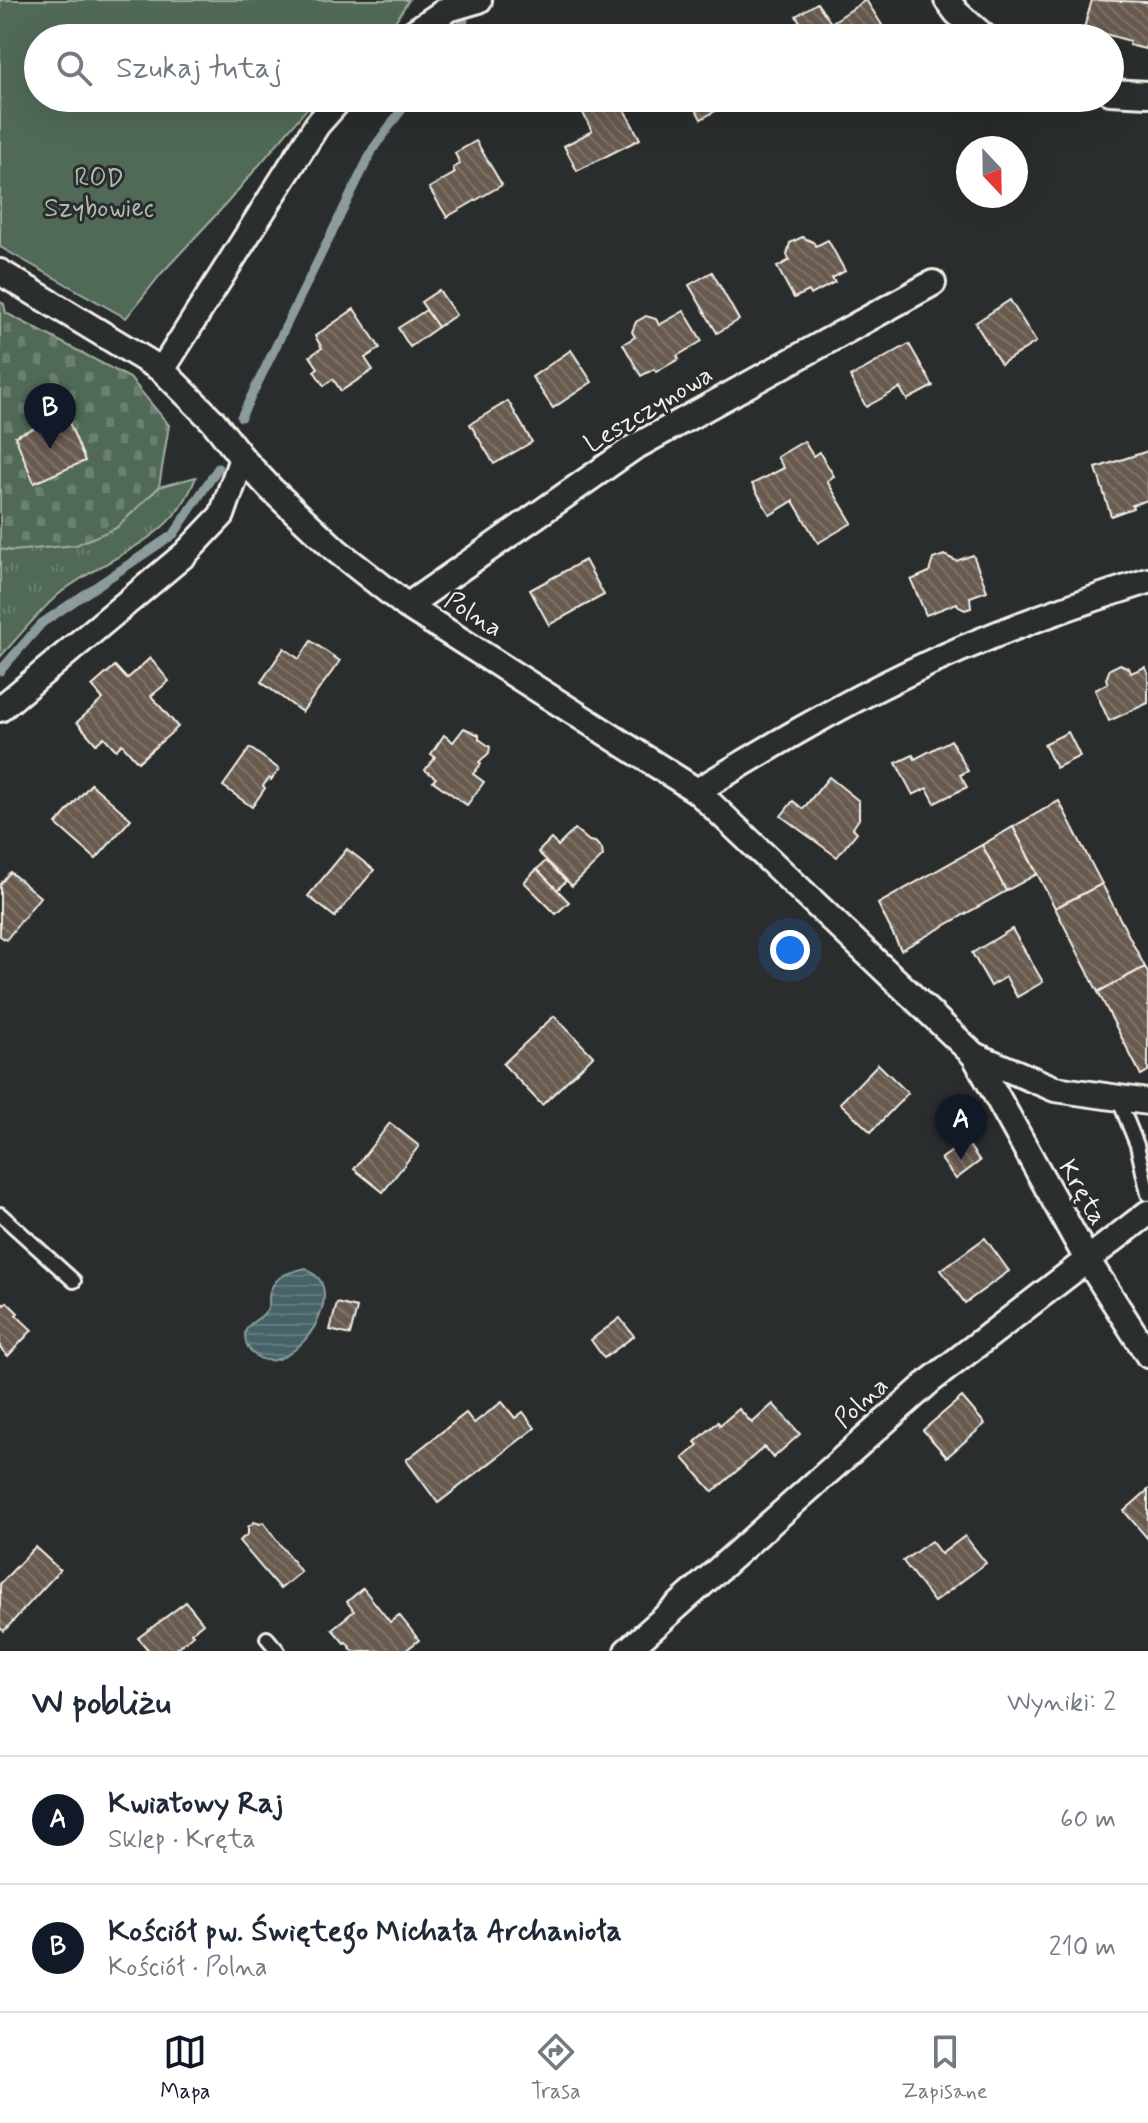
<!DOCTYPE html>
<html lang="pl">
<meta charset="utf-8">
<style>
body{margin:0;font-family:Mynerve,sans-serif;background:#f2f2f3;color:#1f2937}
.compass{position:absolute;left:956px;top:136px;width:72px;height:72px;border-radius:50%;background:#fff;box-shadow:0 8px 32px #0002;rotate:158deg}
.you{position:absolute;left:790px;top:950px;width:28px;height:28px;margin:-20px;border:6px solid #fff;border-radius:50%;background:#1a73e8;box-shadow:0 0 0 12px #1a73e833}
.badge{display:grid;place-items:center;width:52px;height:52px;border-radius:50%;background:#111827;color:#fff;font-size:26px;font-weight:700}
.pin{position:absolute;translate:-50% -66px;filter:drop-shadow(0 2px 4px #0008)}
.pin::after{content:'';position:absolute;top:42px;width:28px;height:24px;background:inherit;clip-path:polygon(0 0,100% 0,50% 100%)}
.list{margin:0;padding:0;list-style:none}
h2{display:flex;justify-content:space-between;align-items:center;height:104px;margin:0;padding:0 32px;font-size:34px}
h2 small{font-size:26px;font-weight:400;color:#747a83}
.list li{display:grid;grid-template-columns:52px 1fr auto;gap:24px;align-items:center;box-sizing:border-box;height:128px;padding:0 32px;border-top:2px solid #e0e1e3}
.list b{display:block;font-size:30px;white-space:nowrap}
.list p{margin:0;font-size:26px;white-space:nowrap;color:#747a83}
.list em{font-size:26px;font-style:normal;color:#747a83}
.icon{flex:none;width:44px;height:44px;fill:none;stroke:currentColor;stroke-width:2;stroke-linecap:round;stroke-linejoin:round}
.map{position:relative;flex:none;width:1148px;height:1651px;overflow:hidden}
.search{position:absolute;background:#fff;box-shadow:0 8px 32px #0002;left:24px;right:24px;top:24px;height:88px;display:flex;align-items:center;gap:20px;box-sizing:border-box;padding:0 28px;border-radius:44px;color:#747a83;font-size:30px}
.sheet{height:360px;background:#fff}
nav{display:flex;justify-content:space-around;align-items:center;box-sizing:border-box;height:112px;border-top:2px solid #e0e1e3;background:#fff;font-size:22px;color:#747a83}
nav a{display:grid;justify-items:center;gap:4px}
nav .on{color:#111827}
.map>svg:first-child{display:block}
.grass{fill:url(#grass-tufts);stroke:#a2aea0;stroke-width:2}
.cemetery{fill:url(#cemetery-stones);stroke:#a2aea0;stroke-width:2}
.green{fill:#516a58;stroke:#a2aea0;stroke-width:2}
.water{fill:url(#water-rules);stroke:#8c9c9c;stroke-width:2}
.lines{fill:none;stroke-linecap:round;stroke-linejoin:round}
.stream{stroke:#8c9c9c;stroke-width:9}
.building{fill:url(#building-back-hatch);stroke:#f4f1e8;stroke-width:2}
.service-casing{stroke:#f4f1e8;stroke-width:18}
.minor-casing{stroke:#f4f1e8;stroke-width:30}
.service{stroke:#2a2d2e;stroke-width:12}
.minor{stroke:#2a2d2e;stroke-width:24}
.labels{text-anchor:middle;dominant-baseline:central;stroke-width:6;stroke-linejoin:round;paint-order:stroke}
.park-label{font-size:26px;fill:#b3bbae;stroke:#2a2d2e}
.street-label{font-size:26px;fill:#f4f1e8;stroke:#2a2d2e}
</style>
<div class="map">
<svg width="1148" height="1651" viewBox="0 0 1148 1651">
<defs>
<pattern id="grass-tufts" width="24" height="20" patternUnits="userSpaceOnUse" patternTransform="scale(2)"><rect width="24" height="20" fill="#516a58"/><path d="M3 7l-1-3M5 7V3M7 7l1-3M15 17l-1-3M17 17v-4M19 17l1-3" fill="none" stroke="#6b8070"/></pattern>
<pattern id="cemetery-stones" width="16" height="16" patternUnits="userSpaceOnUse" patternTransform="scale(2)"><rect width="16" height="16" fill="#516a58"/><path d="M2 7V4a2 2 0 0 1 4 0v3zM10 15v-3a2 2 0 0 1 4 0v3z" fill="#6b8070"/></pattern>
<pattern id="water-rules" width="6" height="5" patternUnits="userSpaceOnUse" patternTransform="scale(2)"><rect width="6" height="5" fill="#466469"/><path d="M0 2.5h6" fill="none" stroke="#617b7e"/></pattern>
<pattern id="building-back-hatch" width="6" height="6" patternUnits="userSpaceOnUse" patternTransform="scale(2)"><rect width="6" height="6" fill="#685a4f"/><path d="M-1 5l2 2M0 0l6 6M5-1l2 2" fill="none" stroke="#7e7268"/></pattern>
</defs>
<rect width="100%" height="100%" fill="#2a2d2e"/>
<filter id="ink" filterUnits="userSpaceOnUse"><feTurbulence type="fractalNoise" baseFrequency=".0125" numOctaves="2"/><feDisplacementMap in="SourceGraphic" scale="16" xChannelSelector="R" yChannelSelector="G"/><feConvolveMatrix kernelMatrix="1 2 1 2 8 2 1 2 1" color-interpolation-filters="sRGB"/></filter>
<g filter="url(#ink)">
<path class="grass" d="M196,477C173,543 109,554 59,594C38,612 19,637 0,657V549L12,551L116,528L159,487Z"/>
<path class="cemetery" d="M0,302L4,304L6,313L130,378L169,425L159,487L116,528L76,545L12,551L0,549Z"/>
<path class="green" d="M0,0H409L390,29L374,38H38V98H316L227,203L161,274L126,318L0,247Z"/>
<path class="water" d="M306,1268C310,1272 317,1276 320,1280C340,1314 279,1386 251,1351C247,1347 245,1341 245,1334C247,1320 264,1320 268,1307C270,1302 268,1294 271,1289C278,1274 291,1272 306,1268Z"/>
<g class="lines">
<g class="stream">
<path d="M453,38L464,21"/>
<path d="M241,417L373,149L410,98"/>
<path d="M0,671L42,623L174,534L218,468"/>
</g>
</g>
<g class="building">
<path d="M866,0L882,25L863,38H811L796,16L817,3L831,23Z"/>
<path d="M1092,0L1148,2V38L1145,49L1129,45L1130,41L1084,28Z"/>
<path d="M594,98H618L640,139L577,171L564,146L592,131L579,105Z"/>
<path d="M690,98H738L701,119Z"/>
<path d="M825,98H851L831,109Z"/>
<path d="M476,141L502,185L447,217L429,188L455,173L453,168L460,164L455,153Z"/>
<path d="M802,237L813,242L816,246L828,240L845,271L832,278L835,282L811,295L809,291L794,298L777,267L790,260L787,255L790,243Z"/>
<path d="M712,272L739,320L717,333L689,285Z"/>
<path d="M439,290L456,315L438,327L421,302Z"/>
<path d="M1010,300L1036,342L1001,364L975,323Z"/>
<path d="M354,309L380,348L365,358L373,370L341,391L333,379L324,386L314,371L318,368L310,356L322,348L315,336Z"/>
<path d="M426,310L438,327L410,347L398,328Z"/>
<path d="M684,311L702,341L677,356L679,359L656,372L654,369L641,376L623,344L635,337L632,332L636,322L646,316L656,319L659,325Z"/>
<path d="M909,344L933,386L907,400L900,388L866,407L850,377Z"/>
<path d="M571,350L592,382L553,408L532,377Z"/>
<path d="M508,401L532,442L494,464L470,424Z"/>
<path d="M66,415L85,461L34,483L15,436Z"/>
<path d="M804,441L813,456L819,452L834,476L827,481L852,523L818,543L793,501L770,515L752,484L784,468L777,457Z"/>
<path d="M1148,451V500L1132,505L1133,508L1111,516L1096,468Z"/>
<path d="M944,555L956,561L973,555L987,591L970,597L971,608L965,610L959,607L957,603L926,615L911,580L929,572L933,559Z"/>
<path d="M585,560L604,595L549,625L530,590Z"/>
<path d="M311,641L340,661L302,712L261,682L284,648L299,659Z"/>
<path d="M150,658L169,681L151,696L178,727L138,762L122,744L116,750L104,737L96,744L77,722L103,699L92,686L115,666L127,679Z"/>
<path d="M1120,664L1129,668L1131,673L1145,667L1148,673V703L1109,721L1095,690L1108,683L1106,679L1110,669Z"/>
<path d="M464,728L479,735V739L490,747L489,753L479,762L481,764L473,774L484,782L467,805L433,781L436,778L425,770L435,757L431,754L444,735L453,742Z"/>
<path d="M1068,732L1080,756L1056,768L1044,744Z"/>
<path d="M951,740L968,771L960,775L967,787L935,803L927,788L913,795L896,763L913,755L915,759Z"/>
<path d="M250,748L279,769L271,780L269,778L263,786L265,788L252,807L223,786Z"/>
<path d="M829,777L859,801V819L853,828L857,832L837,857L781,816L793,801L803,809Z"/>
<path d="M91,784L131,819L96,859L56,824Z"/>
<path d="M1059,801L1102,884L1055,908L1013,827Z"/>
<path d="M1013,827L1037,874L1006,891L982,845Z"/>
<path d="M575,829L589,841L595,842L602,849L603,856L572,886L538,852L551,839L558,846Z"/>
<path d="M982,845L1006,891L901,950L878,904Z"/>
<path d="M347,849L374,870L335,917L308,896Z"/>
<path d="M546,861L566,881L557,890L537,869Z"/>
<path d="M537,869L569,902L556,914L524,882Z"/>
<path d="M10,872L40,897L6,940L0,936V884Z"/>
<path d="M1102,884L1145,967L1098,992L1055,908Z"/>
<path d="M1012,929L1043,982L1017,997L1006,977L991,986L972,953Z"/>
<path d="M1145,967L1148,973V1071L1141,1075L1098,992Z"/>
<path d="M554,1016L593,1056L542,1105L503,1064Z"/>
<path d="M878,1064L908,1093L871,1132L840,1103Z"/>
<path d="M390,1123L419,1146L383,1192L354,1169Z"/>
<path d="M966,1141L980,1161L956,1179L941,1159Z"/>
<path d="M985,1238L1009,1271L965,1303L941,1270Z"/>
<path d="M0,1301L4,1305L7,1302L18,1313L16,1315L32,1330L8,1356L0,1348Z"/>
<path d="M337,1303L357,1308L350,1335L330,1330Z"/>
<path d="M620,1318L634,1336L604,1358L591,1340Z"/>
<path d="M962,1397L985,1424L947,1457L923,1430Z"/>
<path d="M502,1402L515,1418L523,1412L535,1428L438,1503L406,1460L466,1413L474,1423Z"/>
<path d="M773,1404L800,1434L773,1458L764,1447L713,1492L683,1458L698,1445L695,1442L718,1422L720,1425L739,1409L752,1423Z"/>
<path d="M1148,1490V1539L1124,1511Z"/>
<path d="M254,1522L260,1524L263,1522L301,1572L280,1589L239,1541L248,1534V1527Z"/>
<path d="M965,1536L986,1563L934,1602L903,1561L931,1541L941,1554Z"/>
<path d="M35,1547L60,1570L4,1631L0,1628V1584Z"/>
<path d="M363,1588L390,1622L399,1615L419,1640L405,1651H353L346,1642L344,1643L332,1629L354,1611L347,1602Z"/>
<path d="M186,1602L203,1623L191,1633L193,1635L174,1651H149L138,1638Z"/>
</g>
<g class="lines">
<g class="service-casing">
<g id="service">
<path d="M1118,1098L1137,1145L1148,1194"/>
<path d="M0,1214L74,1281"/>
<path d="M267,1638L278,1651"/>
</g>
</g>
<g class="minor-casing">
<g id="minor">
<path d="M947,0L957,13L986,38"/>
<path d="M405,38L448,9L479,0"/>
<path d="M1110,92L1148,94"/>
<path d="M0,272L162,370L213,421L242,458L271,489L337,551L407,606L697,791L974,1055L1055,1089L1148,1102"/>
<path d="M162,370L317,125L341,98"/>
<path d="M407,606L633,448L933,283"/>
<path d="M0,709L185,554L222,515L242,458"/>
<path d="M697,791C765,750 833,709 904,675C982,637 1065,607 1148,581"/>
<path d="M974,1055L1088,1261L1148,1355"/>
<path d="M627,1651L930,1381L1148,1213"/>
</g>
</g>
<use href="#service" class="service"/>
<use href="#minor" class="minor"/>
</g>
</g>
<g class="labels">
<g class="park-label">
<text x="99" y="179">ROD<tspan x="99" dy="30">Szybowiec</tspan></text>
</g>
<g class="street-label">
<text transform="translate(649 410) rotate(-31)">Leszczynowa</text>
<text transform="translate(473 615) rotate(32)">Polna</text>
<text transform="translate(1082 1193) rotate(60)">Kręta</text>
<text transform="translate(862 1403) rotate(-42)">Polna</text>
</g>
</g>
</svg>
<svg class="compass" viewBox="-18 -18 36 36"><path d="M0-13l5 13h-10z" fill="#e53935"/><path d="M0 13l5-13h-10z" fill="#747a83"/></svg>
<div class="you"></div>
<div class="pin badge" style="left:961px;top:1160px">A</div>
<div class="pin badge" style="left:50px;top:449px">B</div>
<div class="search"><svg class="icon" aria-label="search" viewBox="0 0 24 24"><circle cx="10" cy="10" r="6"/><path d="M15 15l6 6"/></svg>Szukaj tutaj</div>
</div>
<section class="sheet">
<h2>W pobliżu<small>Wyniki: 2</small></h2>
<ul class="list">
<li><span class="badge">A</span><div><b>Kwiatowy Raj</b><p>Sklep · Kręta</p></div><em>60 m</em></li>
<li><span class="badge">B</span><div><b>Kościół pw. Świętego Michała Archanioła</b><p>Kościół · Polna</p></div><em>210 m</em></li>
</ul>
</section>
<nav>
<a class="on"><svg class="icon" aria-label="map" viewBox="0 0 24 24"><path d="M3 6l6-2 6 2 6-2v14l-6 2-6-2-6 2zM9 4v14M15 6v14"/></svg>Mapa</a>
<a><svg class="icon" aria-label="directions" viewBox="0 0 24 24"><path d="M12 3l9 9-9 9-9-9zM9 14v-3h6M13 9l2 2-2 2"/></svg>Trasa</a>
<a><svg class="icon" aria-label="saved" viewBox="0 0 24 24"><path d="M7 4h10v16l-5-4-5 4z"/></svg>Zapisane</a>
</nav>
